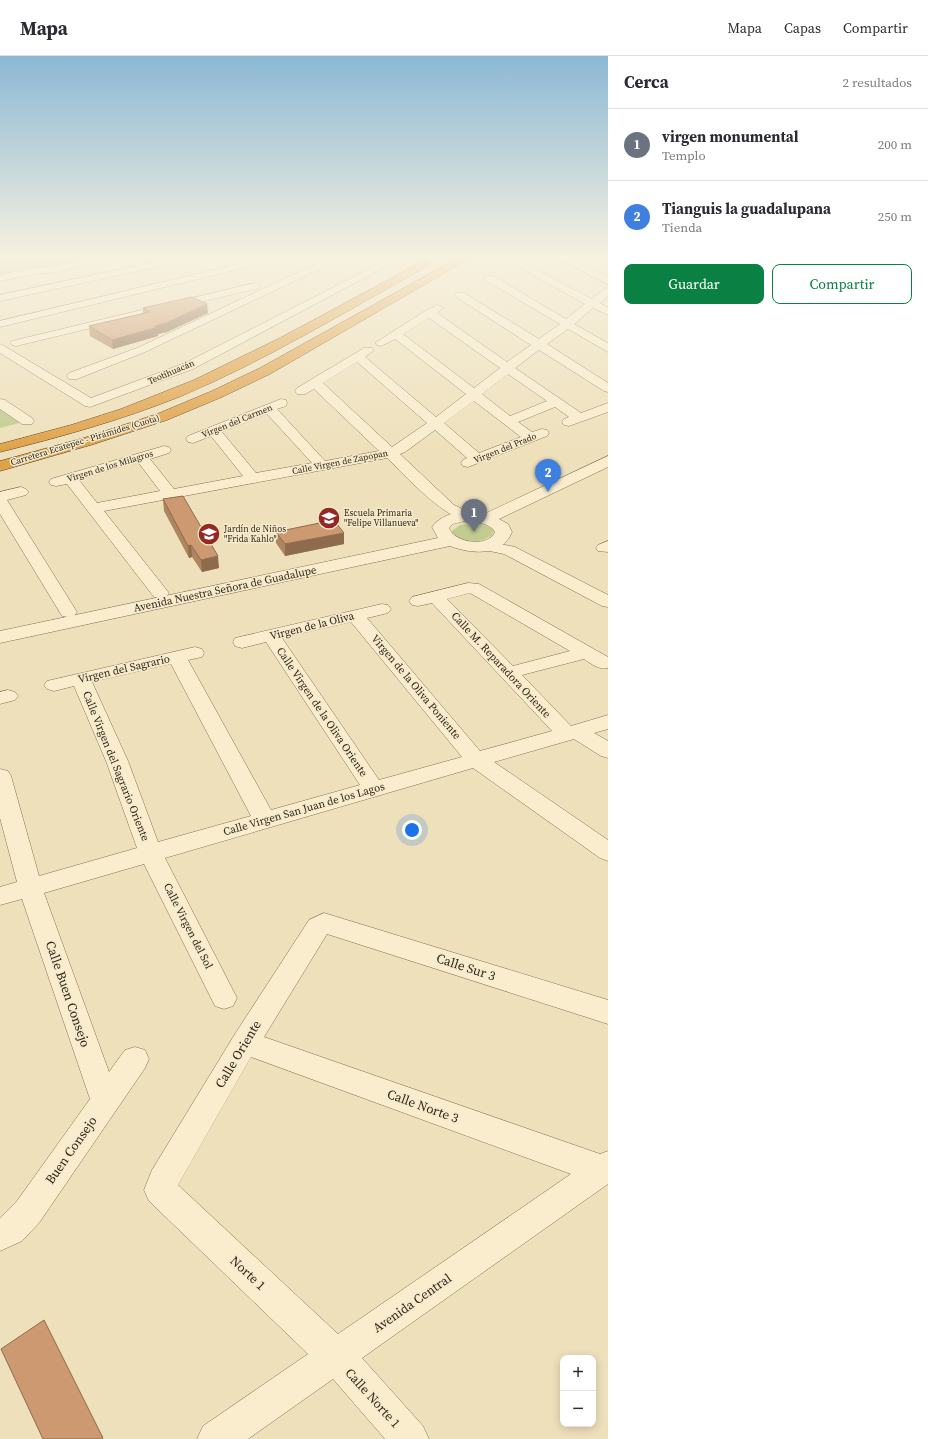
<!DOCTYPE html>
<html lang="es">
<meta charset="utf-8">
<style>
body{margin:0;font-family:"Source Serif 4",serif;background:#f7f7f7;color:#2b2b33}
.controls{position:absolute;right:12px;bottom:12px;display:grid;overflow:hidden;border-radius:8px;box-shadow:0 2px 10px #0003}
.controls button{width:36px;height:36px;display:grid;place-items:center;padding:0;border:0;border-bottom:1px solid #e1e1e2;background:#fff;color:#2b2b33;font:20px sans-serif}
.you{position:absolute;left:412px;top:774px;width:14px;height:14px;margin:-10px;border:3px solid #fff;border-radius:50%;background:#1a73e8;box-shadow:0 0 0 6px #1a73e833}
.badge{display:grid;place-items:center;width:26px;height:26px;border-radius:50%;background:#0b8043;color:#fff;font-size:13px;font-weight:700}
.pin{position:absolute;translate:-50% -33px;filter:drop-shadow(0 1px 2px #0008)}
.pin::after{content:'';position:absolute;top:21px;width:14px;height:12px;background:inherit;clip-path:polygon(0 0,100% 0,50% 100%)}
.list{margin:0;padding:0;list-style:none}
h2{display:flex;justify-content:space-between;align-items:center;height:52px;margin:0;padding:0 16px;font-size:17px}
h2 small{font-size:13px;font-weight:400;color:#7c7c81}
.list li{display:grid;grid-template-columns:26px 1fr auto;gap:12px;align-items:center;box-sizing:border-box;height:72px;padding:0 16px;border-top:1px solid #e1e1e2}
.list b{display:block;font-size:15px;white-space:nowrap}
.list p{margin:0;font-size:13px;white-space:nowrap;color:#7c7c81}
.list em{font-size:13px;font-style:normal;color:#7c7c81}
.actions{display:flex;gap:8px;padding:12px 16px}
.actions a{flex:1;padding:9px 0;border:1px solid #0b8043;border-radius:8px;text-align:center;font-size:14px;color:#0b8043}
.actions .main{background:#0b8043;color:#fff}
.map{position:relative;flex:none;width:608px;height:1383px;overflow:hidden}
header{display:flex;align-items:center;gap:24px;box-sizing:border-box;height:56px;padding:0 20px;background:#fff;border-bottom:1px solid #e1e1e2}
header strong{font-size:19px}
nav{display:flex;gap:22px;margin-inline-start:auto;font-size:14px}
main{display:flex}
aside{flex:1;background:#fff}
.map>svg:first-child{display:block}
.green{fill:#c2cb90}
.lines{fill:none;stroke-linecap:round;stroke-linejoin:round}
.service-casing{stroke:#857055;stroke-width:1}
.minor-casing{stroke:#857055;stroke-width:1}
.tertiary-casing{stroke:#857055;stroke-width:1}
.primary-casing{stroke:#523e2a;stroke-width:1}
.motorway-casing{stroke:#523e2a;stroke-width:1}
.service{fill:#f9edce;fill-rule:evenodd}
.minor{fill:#f9edce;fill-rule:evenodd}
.tertiary{fill:#f9edce;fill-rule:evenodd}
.primary{fill:#f3d791;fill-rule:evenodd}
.motorway{fill:#e0a249;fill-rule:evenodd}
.wall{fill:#af8460}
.shaded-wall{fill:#8f6b4e}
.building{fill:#cc9970;stroke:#8f6b4e}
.labels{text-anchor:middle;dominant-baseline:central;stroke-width:3;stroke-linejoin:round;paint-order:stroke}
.far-street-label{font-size:9px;fill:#33271a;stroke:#f5eacb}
.far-poi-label{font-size:9px;fill:#33271a;stroke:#f5eacb;text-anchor:start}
.street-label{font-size:11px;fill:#33271a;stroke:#f5eacb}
.near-street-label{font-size:13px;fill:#33271a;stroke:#f5eacb}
</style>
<header>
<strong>Mapa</strong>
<nav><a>Mapa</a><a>Capas</a><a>Compartir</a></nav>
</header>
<main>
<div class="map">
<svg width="608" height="1383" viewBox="0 0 608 1383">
<rect width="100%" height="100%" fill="#eee0bb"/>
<g class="green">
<path d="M39,201H101L54,212L48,210L0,220V208Z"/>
<path d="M0,351L23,366L0,372Z"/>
<path d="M476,468L487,470L494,474L492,479C477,489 466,486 450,481L452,475L460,469Z"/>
</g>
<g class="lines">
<g class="service-casing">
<path id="service" d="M17,201H24L0,206V204Z"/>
</g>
<g class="minor-casing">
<g id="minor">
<path d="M96,201H111L109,203L58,216L35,218L0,225V219L35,212L58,210Z"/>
<path d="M178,201H194L189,204L0,245V239Z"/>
<path d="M268,201H283L281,203L0,271V265Z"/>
<path d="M331,201H343L341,203L145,296L77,323H69L67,320L69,317L137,292Z"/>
<path d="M393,201H404L193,313L90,351L85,350L0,297V288L4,290L91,342L185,307Z"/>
<path d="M554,201H566L608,221V228Z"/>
<path d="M514,202L592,243L604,233L608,232V240L600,247L608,252V259L593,252L574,268L608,287V296L568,273L547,288L608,327V336L604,335L539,294L515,312L581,357L608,347V356L569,370L564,369L562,366L564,363L569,361L555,351L518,366L532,376L542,373L547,374L549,377L547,380L468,411L463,410L461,407L463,404L467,402L435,374L405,396L400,398L454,449L471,457L473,460L471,463C449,469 403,417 387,402L104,455L169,537L166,541L160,542L154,541L67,428L56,430L51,429L49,426L51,423L164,390L169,391L171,394L169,397L150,403L174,433L243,420L211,380L193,387L188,386L186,383L188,380L281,343L286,344L287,347L286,350L277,353L325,405L379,395L314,333L305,338H297L295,335L297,332L364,292H372L374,294L365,301L436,361L466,338L395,283L381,290L377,289L375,287L425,255L438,249L443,252L437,257L507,306L531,289L456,241L455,239L456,237H464L539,283L560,268L485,224L484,222L485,220H493L566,263L585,248L511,207L509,205ZM429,262L500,312L474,332L403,278ZM357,306L427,367L392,391L323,327ZM508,318L547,345L510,360L482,338ZM474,345L521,381L479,397L444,367ZM267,358L312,407L256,417L222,376ZM138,406L160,435L97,447L79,424Z"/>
<path d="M255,227L260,230L259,232L16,290L12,289L10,287L12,285L16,284Z"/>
<path d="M0,343L5,344L32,362L34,365L32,368H22L0,353Z"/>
<path d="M21,431L26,433L29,436L26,439L7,444L77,556L74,560L68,561L62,560L0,458V436Z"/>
<path d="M486,485L515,491L608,539V551L602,550L504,498L480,493L478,490L480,487Z"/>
<path d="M608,485V496L598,495L596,492L598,489Z"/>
<path d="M468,527L479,528L608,601V612C599,614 591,608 584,603L522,619L571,670L608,659V673L594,677L608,685V702L601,700L574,683L494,706L608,784V805L600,802L473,712L165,802L237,942L233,950L224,953L215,950L144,808L44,837L109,1016L125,994L135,991L145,994L149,1003L145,1012L39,1167L22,1185L0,1195V1162L17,1145L90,1043L22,843L0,849V831L17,826L0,762V713L8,715L11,720L39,820L137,792L106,705L74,630L54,635L47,633L44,629L47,625L195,591L202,593L204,597L202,601L188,604L271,754L360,729L266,586L242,592L235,590L233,586L235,582L382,548L388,549L391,553L388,557L367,562L480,695L552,675L432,547L418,550L412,549L409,545L412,541ZM470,537L570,595L513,610L447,543ZM351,566L462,701L379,724L282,582ZM171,608L251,760L158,786L128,705L92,626Z"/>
<path d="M8,634L15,636L18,640L15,644L0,648V636Z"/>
<path d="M324,857L608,944V968L327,878L264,981L600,1098L608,1095V1128L362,1302L423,1370L429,1383H385L333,1323L248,1383H197L203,1370L308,1298L149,1145L144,1134L152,1114L235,978L309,864ZM251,1001L571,1118L338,1278L178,1129Z"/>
</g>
</g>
<g class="tertiary-casing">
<path id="tertiary" d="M608,400V411L499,463L508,468L512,476C502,501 471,498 450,490L0,587V575L438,482L432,471C444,455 466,454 484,458ZM465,465C475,466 491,467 495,476C488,492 454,487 449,472L453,468Z"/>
</g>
<g class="primary-casing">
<path id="primary" d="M9,201H30L25,204L0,208V202Z"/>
</g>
<g class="motorway-casing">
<g id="motorway">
<path d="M460,201H472L270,318L222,341L167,364L94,388L0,415V405L84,382L157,358L212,335L260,312Z"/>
<path d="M424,205L429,208L428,210C346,255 265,305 179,341C121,364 61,381 0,396V388L71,369L121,353L194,324L280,282Z"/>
</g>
</g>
<use href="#service" class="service"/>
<use href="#minor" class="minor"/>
<use href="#tertiary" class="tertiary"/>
<use href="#primary" class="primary"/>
<use href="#motorway" class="motorway"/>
</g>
<g class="wall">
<path d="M143,252L208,257L167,276L158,278V280L113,293L90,280L89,270L143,257Z"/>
<path d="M163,443L219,512L202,516L192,501L189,502L164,455Z"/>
<path d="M276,476L344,488L285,500L276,487Z"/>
</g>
<g class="shaded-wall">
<path d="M207,248L208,257L167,276L158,278V280L113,293L112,284L155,270Z"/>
<path d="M344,477V488L285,500V488Z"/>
<path d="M191,489L192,501L189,502L188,490Z"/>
<path d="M218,500L219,512L202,516L201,504Z"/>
</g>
<g class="building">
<path d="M192,241L207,248L166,267L155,270L158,271L112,284L89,270L150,256L143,252Z"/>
<path d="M183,440L218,500L201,504L191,489L188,490L163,443Z"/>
<path d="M334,464L344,477L285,488L276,476Z"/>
<path d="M44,1264L103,1382L101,1383H43L1,1293Z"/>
</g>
<linearGradient id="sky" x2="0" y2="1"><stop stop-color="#8bb8d4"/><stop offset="0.51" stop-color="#f7f1e0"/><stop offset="1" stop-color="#f7f1e0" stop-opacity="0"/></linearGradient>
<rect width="608" height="394" fill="url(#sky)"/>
<defs>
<g id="school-disc" transform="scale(1.15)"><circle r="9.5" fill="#942825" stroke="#f5eacb"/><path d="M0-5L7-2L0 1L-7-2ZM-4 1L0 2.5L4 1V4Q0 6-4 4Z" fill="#fff"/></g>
</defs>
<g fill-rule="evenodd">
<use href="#school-disc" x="329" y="462"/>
<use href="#school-disc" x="209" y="478"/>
</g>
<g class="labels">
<g class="far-street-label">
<text transform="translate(171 316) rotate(-23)">Teotihuacán</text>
<text transform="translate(237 365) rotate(-22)">Virgen del Carmen</text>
<text transform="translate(85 384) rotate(-17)">Carretera Ecatepec - Pirámides (Cuota)</text>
<text transform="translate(505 392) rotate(-22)">Virgen del Prado</text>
<text transform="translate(340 406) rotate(-11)">Calle Virgen de Zapopan</text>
<text transform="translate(110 410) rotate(-17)">Virgen de los Milagros</text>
</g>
<g class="far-poi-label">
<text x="344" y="457">Escuela Primaria<tspan x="344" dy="10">"Felipe Villanueva"</tspan></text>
<text x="224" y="473">Jardín de Niños<tspan x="224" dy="10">"Frida Kahlo"</tspan></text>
</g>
<g class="street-label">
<text transform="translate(225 533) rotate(-12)">Avenida Nuestra Señora de Guadalupe</text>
<text transform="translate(312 570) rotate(-14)">Virgen de la Oliva</text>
<text transform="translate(501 609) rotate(47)">Calle M. Reparadora Oriente</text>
<text transform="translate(124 613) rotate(-13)">Virgen del Sagrario</text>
<text transform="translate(416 631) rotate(50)">Virgen de la Oliva Poniente</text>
<text transform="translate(322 656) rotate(56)">Calle Virgen de la Oliva Oriente</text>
<text transform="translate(116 710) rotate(68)">Calle Virgen del Sagrario Oriente</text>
<text transform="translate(304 753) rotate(-16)">Calle Virgen San Juan de los Lagos</text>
<text transform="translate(188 870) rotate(63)">Calle Virgen del Sol</text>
</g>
<g class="near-street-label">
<text transform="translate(466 911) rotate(18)">Calle Sur 3</text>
<text transform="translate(68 938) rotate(71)">Calle Buen Consejo</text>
<text transform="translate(238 998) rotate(-59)">Calle Oriente</text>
<text transform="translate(423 1050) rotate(20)">Calle Norte 3</text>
<text transform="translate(71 1094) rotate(-55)">Buen Consejo</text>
<text transform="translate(248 1217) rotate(43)">Norte 1</text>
<text transform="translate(412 1247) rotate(-35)">Avenida Central</text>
<text transform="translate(373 1342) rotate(48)">Calle Norte 1</text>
</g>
</g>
</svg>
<div class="controls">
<button>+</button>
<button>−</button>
</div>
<div class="you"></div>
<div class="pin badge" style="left:474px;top:476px;background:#6b7280">1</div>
<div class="pin badge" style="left:548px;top:436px;background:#3f7fe0">2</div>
</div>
<aside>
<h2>Cerca<small>2 resultados</small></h2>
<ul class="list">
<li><span class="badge" style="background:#6b7280">1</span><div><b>virgen monumental</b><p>Templo</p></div><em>200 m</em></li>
<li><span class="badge" style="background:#3f7fe0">2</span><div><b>Tianguis la guadalupana</b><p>Tienda</p></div><em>250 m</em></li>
</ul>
<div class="actions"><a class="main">Guardar</a><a>Compartir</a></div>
</aside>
</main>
